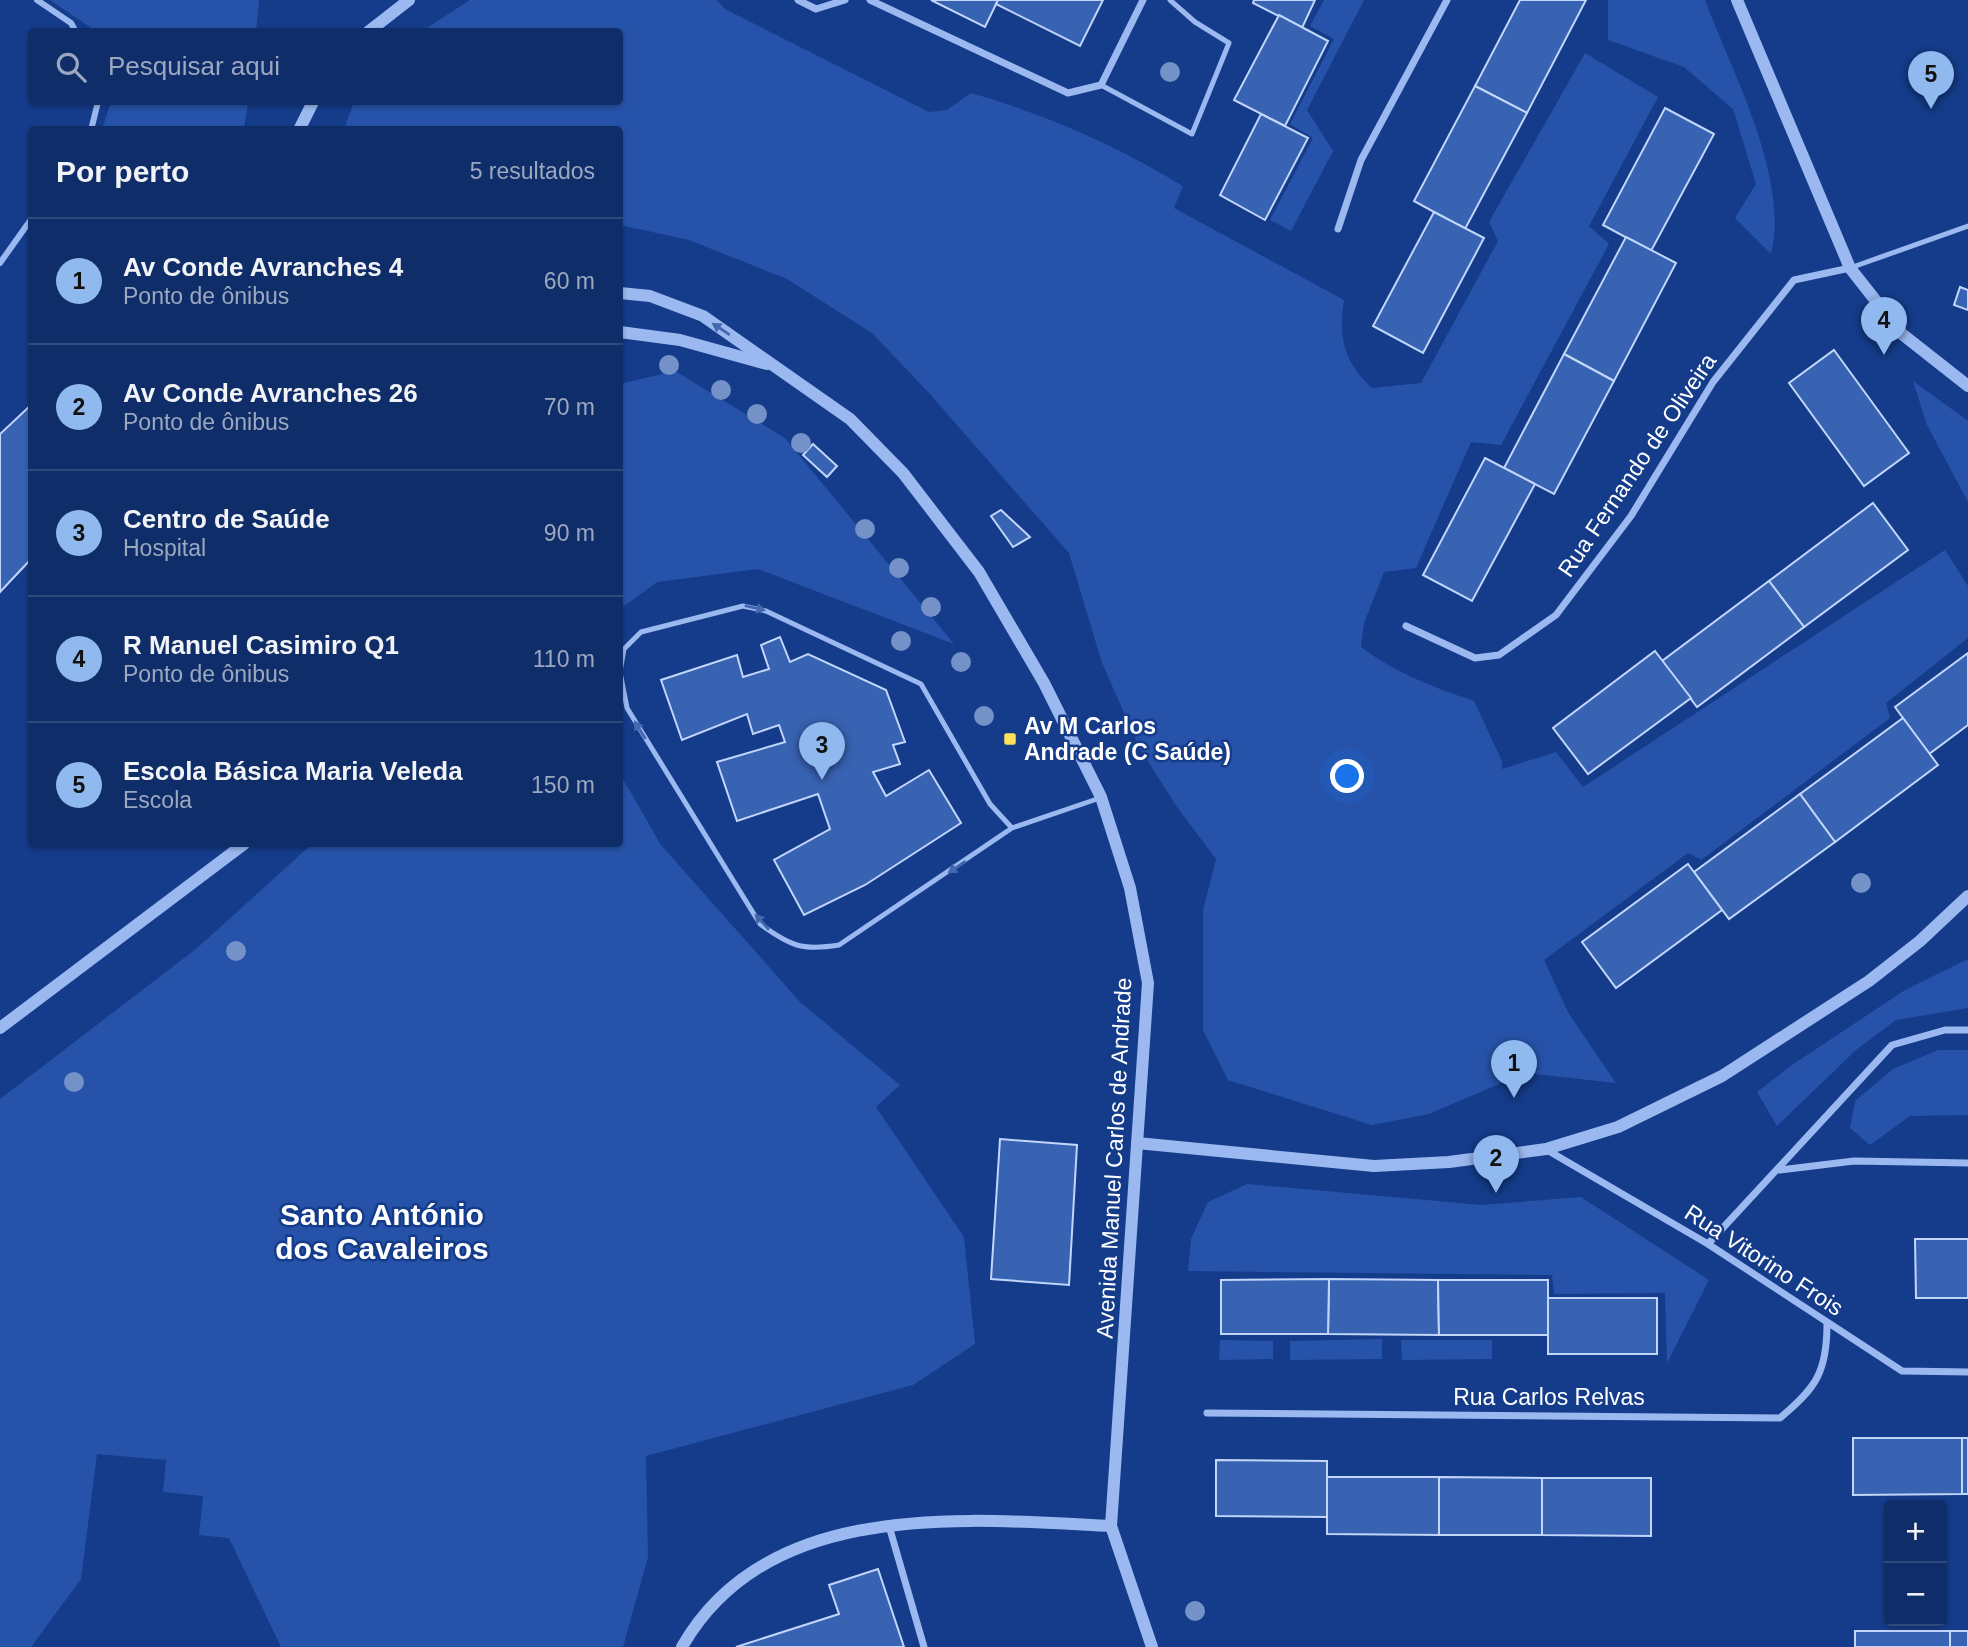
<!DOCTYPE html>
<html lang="pt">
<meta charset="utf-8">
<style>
body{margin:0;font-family:Helvetica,sans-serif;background:#18356e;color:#f1f3f6}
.controls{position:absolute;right:21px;bottom:21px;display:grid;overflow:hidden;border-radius:7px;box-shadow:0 2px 5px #0004}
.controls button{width:63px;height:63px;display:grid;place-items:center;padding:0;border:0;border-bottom:2px solid #2f497c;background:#0f2d68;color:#f1f3f6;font:35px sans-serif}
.you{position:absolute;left:1348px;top:777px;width:24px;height:24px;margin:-18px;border:5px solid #fff;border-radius:50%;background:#1a73e8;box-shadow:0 0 0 10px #1a73e833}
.badge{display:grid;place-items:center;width:46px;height:46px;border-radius:50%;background:#90b9f0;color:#111;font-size:23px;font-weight:700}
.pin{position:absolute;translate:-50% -58px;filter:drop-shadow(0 2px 4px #0008)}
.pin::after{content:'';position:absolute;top:37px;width:24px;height:21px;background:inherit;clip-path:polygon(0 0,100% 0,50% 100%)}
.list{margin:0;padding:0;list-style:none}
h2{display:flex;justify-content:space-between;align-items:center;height:91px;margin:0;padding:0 28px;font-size:30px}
h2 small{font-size:23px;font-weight:400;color:#9ba8c0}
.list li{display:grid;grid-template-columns:46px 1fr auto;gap:21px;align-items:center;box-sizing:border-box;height:126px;padding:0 28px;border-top:2px solid #2f497c}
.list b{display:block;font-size:26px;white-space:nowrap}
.list p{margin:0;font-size:23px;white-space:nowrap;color:#9ba8c0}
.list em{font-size:23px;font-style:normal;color:#9ba8c0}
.icon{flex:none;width:38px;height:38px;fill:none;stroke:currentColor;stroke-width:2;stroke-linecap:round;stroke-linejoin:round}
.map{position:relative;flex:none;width:1968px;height:1647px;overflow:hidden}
.search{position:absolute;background:#0f2d68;box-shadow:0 2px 5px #0004;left:28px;top:28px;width:595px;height:77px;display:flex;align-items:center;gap:18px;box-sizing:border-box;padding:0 24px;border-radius:7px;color:#9ba8c0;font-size:26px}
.panel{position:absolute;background:#0f2d68;box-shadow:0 2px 5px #0004;left:28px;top:126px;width:595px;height:721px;border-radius:7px}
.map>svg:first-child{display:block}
.green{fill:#2653a9}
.building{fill:#3862b2;stroke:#c2d6fb;stroke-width:2}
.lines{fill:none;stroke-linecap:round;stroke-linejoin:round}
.service{stroke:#9bb9f0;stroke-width:5}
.pedestrian{stroke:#9bb9f0;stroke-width:6}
.minor{stroke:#9bb9f0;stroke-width:7}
.tertiary{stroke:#9bb9f0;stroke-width:12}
.tree{fill:#7491c8}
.oneway{fill:#4368ae}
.poi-dot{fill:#ffe05a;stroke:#143c8a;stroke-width:2.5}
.labels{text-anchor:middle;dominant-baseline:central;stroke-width:5;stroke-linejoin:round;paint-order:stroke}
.street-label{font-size:23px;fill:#fff;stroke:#143c8a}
.poi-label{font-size:23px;font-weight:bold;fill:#fff;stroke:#143c8a;text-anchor:start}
.district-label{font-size:30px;font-weight:bold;fill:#fff;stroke:#143c8a}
</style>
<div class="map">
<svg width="1968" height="1647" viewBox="0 0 1968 1647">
<rect width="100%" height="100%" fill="#143c8a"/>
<g class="green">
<path d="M50,0H259L256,31L91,32L90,27Z"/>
<path d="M470,0H717L725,9L929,112L947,110L971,93C1045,114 1118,146 1183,186L1174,208L1344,300C1338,336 1344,363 1372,388L1421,383L1498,241L1489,222L1585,53L1658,97L1589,226L1609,244L1501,445L1471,442L1416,568L1384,572L1364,623L1361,647C1396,673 1432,687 1474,701L1502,761V769L1556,752L1583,787L1945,550L1968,586V638L1886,703L1890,718L1701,860L1688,853L1544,960L1569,1014L1616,1083L1525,1073L1429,1114L1372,1125L1228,1080L1203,1030V910L1216,859L1177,807L1139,747L1102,663L1069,553L929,393L872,333L787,279L689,240L620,225V130L344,129L354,102H620V32L422,31Z"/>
<path d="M1324,0H1364L1307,110L1333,151L1291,231L1270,220L1313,138L1290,124L1334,39L1310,26Z"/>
<path d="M1608,0H1705C1732,72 1790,178 1771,254L1735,218L1756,184L1733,109L1684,67L1608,40Z"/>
<path d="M111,102H248L244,129H102Z"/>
<path d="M675,371L785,438L954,644L758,569L657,582L620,609V384Z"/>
<path d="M1913,381L1968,421V502L1927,425Z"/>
<path d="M620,774L661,845L800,1002L900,1085L876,1107L964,1237L975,1344L913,1385L646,1456L648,1557L623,1647H281L229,1538L199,1535L203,1496L163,1492L166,1460L97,1454L81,1579L31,1647H0V1099L196,949L312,844H620Z"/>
<path d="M1968,959V1008L1896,1020L1856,1050L1777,1126L1757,1092L1792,1065L1905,990Z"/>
<path d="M1938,1050H1968V1115L1910,1116L1870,1145L1850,1128L1855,1101L1893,1069Z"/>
<path d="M1247,1184L1482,1205L1581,1197L1709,1280L1667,1363L1665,1293L1554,1294L1552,1275L1188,1271L1191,1239L1208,1202Z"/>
<path d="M1382,1339V1359L1290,1360V1341Z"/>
<path d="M1220,1340L1273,1341V1359L1219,1360Z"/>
<path d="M1401,1340H1492V1359L1402,1360Z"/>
</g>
<g class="building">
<path d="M931,0H998L985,27Z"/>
<path d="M998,0H1103L1080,46L996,4Z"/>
<path d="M1254,0H1315L1302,28L1253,3Z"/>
<path d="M1520,0H1586L1527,113L1475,86Z"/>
<path d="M1279,15L1328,41L1285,126L1234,100Z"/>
<path d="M1475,86L1527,113L1465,229L1414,201Z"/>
<path d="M1665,108L1714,134L1651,251L1603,225Z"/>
<path d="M1261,114L1308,138L1265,220L1220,195Z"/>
<path d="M1434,212L1484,238L1423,353L1373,326Z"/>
<path d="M1626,237L1676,263L1614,381L1564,354Z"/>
<path d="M1960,287L1968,290V310L1954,305Z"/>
<path d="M1834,350L1909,453L1864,486L1789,383Z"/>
<path d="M1564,354L1614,381L1554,494L1504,468Z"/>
<path d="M32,404V558L0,592V434Z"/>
<path d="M813,444L837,466L827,477L803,455Z"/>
<path d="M1485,458L1535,484L1472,601L1423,575Z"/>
<path d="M1873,503L1908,550L1804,627L1769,581Z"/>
<path d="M1001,510L1030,537L1013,547L991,516Z"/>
<path d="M1769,581L1804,627L1697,707L1662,661Z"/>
<path d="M780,637L790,662L808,654L886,690L905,742L893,745L900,764L873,772L886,796L929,770L961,823L865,885L804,915L774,860L830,829L818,794L737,821L717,762L785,742L779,725L753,734L747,714L682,740L661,680L737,655L743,677L769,669L761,645Z"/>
<path d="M1655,651L1691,698L1588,774L1553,728Z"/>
<path d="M1968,653V725L1929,754L1895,707Z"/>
<path d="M1903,718L1938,765L1835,842L1800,794Z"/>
<path d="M1800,794L1835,842L1729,919L1694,872Z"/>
<path d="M1688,864L1722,910L1616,988L1582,942Z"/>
<path d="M1000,1139L1077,1145L1069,1285L991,1279Z"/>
<path d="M1915,1239H1968V1298H1916Z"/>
<path d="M1329,1279L1438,1280L1439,1335L1328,1334Z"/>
<path d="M1329,1279L1328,1334H1221V1280Z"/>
<path d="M1438,1280H1548V1335H1439Z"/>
<rect x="1548" y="1298" width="109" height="56"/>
<path d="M1853,1438H1962V1494L1853,1495Z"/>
<rect x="1962" y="1438" width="6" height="56"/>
<path d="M1216,1460L1327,1461V1517L1216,1516Z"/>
<path d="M1327,1477H1439V1535L1327,1534Z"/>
<path d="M1439,1477L1542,1478V1535H1439Z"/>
<path d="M1542,1478H1651V1536L1542,1535Z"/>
<path d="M878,1569L904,1647H736L839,1614L829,1585Z"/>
<rect x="1855" y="1631" width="95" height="16"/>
<rect x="1950" y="1631" width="18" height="16"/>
</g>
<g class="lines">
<g class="service">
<path d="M1101,85L1192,134L1229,43L1195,22L1170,0"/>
<path d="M1850,268L1968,226"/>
<path d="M1012,828L990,804L921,684L766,611L743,606L641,632L624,649L620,672L627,708L760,924C790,946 802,951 839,945L1012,828L1100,798"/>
</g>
<g class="pedestrian">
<path d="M37,0L71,23L76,32"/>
<path d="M91,130L98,102"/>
<path d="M0,263L32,218"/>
</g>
<g class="minor">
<path d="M798,0L816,9L845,0"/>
<path d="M870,0L1068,93L1101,85L1143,0"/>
<path d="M1338,229L1361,160L1447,0"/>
<path d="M1406,626L1475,658L1499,655L1556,615L1631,516L1713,382L1794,280L1850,268"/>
<path d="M1547,1150L1708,1244L1902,1371L1968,1372"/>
<path d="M1780,1170L1854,1161L1968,1163"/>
<path d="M1708,1244L1892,1045L1945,1030H1968"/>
<path d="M1207,1413L1780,1418C1816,1388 1827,1372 1827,1324"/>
<path d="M889,1526L924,1647"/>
</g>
<g class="tertiary">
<path d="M1737,0L1850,268L1902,334L1968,386"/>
<path d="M368,32L409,0"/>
<path d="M299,130L313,102"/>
<path d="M620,293L650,296L703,316L850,419L903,473L979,572L1044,683L1101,797L1130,888L1148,983L1111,1526L1152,1647"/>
<path d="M620,332L680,340L767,364"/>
<path d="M0,1028L244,844"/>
<path d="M1137,1143L1374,1166L1449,1162L1546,1149L1618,1127L1722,1076L1869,981L1920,941L1968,896"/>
<path d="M682,1647C767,1498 965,1519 1111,1526"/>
</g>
</g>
<g class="tree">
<circle cx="1170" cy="72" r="10"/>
<circle cx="669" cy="365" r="10"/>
<circle cx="721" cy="390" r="10"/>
<circle cx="757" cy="414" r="10"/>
<circle cx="801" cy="443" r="10"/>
<circle cx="865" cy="529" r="10"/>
<circle cx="899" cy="568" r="10"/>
<circle cx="931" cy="607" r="10"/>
<circle cx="901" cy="641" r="10"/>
<circle cx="961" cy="662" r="10"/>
<circle cx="984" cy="716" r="10"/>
<circle cx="1861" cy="883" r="10"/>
<circle cx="236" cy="951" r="10"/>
<circle cx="74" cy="1082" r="10"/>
<circle cx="1195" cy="1611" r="10"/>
</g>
<defs><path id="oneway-solid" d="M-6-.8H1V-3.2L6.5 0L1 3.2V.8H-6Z" transform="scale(1.75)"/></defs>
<g class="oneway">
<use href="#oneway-solid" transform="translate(721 329) rotate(-146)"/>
<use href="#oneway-solid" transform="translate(755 608) rotate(13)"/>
<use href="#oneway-solid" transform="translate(640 730) rotate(-122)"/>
<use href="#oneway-solid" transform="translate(957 867) rotate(147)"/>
<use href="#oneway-solid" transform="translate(762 922) rotate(-132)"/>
</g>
<rect class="poi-dot" x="1003" y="732" width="14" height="14" rx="3.5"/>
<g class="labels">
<g class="street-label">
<text transform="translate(1637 465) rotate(-56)">Rua Fernando de Oliveira</text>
<text transform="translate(1114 1158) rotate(-87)">Avenida Manuel Carlos de Andrade</text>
<text transform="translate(1764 1260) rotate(33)">Rua Vitorino Frois</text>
<text x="1549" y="1397">Rua Carlos Relvas</text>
</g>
<g class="poi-label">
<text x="1024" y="726">Av M Carlos<tspan x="1024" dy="26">Andrade (C Saúde)</tspan></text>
</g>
<g class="district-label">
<text x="382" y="1214">Santo António<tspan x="382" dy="34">dos Cavaleiros</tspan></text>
</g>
</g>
</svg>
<div class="controls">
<button>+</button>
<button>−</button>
</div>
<div class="you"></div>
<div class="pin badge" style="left:1514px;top:1098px">1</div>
<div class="pin badge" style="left:1496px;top:1193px">2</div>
<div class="pin badge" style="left:822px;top:780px">3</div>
<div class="pin badge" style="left:1884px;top:355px">4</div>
<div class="pin badge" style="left:1931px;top:109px">5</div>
<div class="search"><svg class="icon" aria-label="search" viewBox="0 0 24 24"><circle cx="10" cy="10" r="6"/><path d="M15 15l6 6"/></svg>Pesquisar aqui</div>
<section class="panel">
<h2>Por perto<small>5 resultados</small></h2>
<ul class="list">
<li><span class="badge">1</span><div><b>Av Conde Avranches 4</b><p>Ponto de ônibus</p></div><em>60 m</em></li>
<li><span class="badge">2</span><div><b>Av Conde Avranches 26</b><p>Ponto de ônibus</p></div><em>70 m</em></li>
<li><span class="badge">3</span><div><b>Centro de Saúde</b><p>Hospital</p></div><em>90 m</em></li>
<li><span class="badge">4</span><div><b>R Manuel Casimiro Q1</b><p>Ponto de ônibus</p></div><em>110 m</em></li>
<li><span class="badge">5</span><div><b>Escola Básica Maria Veleda</b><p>Escola</p></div><em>150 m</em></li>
</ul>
</section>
</div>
